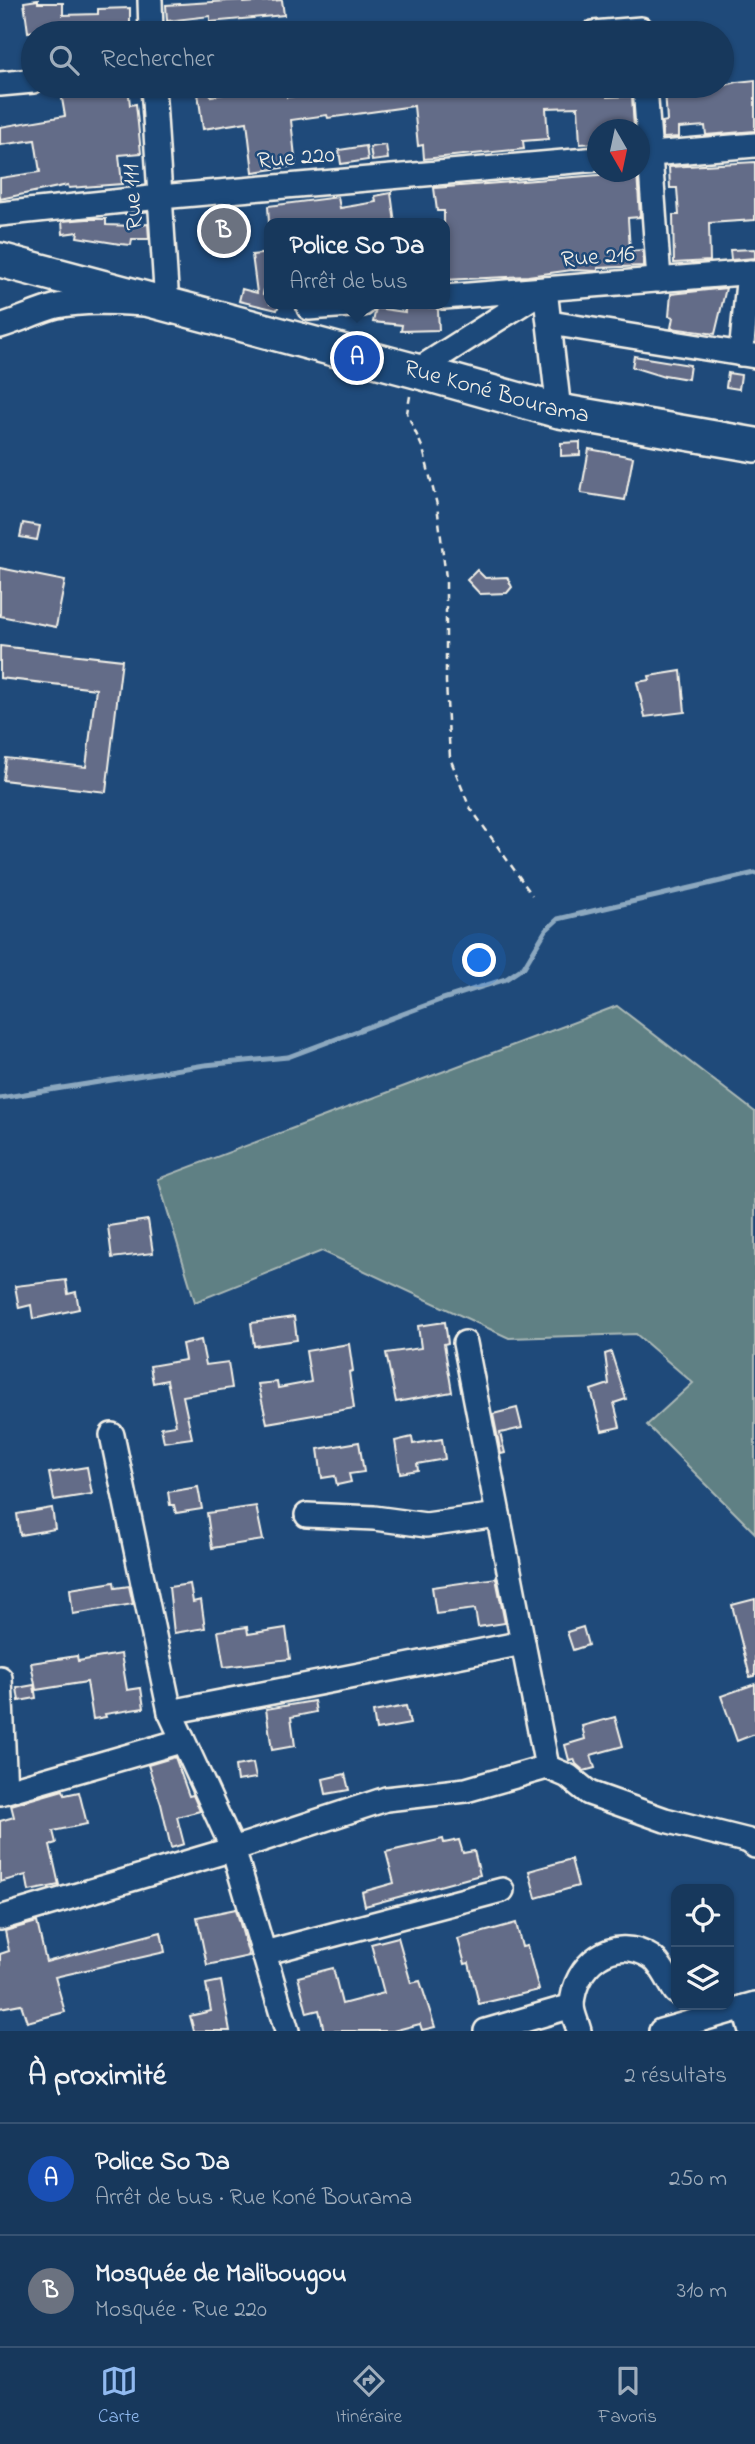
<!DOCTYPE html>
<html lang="fr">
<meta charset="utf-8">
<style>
body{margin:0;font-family:"Indie Flower",sans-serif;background:#244365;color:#f1f3f6}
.controls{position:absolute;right:21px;bottom:21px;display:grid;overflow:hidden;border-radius:14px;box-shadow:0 2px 5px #0004}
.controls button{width:63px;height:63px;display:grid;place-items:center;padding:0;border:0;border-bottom:2px solid #365272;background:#17385c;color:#f1f3f6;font:35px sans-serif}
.compass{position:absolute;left:587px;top:119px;width:63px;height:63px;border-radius:50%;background:#17385c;box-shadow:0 2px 5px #0004;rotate:171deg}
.you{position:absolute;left:480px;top:961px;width:24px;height:24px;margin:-18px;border:5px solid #fff;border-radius:50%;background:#1a73e8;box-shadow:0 0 0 10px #1a73e833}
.badge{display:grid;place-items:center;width:46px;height:46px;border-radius:50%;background:#90b9f0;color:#fff;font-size:23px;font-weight:700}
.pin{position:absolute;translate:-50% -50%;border:4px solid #fff;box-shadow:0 2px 7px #0006}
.popup{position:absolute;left:264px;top:218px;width:186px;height:91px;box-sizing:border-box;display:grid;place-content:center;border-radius:14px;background:#17385c;filter:drop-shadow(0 2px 5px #0005);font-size:23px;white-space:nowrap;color:#9eacbb}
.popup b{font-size:26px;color:#f1f3f6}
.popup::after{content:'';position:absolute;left:50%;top:100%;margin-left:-14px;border:14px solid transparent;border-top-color:#17385c}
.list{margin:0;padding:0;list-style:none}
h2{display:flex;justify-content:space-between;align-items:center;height:91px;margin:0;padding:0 28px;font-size:30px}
h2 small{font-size:23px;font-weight:400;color:#9eacbb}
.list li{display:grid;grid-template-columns:46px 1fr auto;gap:21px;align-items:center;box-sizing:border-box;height:112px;padding:0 28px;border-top:2px solid #365272}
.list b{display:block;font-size:26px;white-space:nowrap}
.list p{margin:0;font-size:23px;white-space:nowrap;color:#9eacbb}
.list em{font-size:23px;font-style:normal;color:#9eacbb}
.icon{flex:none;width:38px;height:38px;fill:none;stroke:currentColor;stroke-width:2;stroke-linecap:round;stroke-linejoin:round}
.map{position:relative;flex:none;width:755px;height:2031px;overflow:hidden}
.search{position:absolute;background:#17385c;box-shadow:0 2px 5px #0004;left:21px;right:21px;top:21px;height:77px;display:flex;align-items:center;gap:18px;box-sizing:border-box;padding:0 24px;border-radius:38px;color:#9eacbb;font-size:26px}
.sheet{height:315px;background:#17385c}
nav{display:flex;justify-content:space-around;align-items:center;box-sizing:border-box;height:98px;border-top:2px solid #365272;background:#17385c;font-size:19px;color:#9eacbb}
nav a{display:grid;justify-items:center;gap:4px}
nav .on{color:#90b9f0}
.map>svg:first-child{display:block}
.green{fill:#5f8084;stroke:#aab8b6;stroke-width:2}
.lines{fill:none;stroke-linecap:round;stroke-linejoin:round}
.stream{stroke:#8ca8bf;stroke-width:5}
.building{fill:#646c88;stroke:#f4f1e8;stroke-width:2}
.minor-casing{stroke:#f4f1e8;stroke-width:28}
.highway-casing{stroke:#f4f1e8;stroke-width:38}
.path{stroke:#f4f1e8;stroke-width:2.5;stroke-dasharray:7 5;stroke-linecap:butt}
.minor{stroke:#1f4a7a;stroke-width:23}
.highway{stroke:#1f4a7a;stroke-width:33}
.labels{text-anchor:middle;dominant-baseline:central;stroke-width:5;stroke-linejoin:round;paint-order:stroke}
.street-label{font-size:24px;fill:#f4f1e8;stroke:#1f4a7a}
</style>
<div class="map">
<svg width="755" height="2031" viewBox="0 0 755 2031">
<rect width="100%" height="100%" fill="#1f4a7a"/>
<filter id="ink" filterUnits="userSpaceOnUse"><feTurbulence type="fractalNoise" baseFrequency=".0143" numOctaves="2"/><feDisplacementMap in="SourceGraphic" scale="14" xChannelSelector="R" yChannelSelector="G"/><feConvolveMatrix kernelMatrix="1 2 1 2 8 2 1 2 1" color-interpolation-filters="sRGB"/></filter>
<g filter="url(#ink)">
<path class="green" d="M617,1006L755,1112V1533L647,1425L693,1383L636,1334L509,1338L322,1251L195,1302L158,1179Z"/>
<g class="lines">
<path class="stream" d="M0,1098L205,1065L288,1057L440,1000L506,979L524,967L546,930L558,919L755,873"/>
</g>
<g class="building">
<path d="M38,0V3H63V15L98,14V9L130,8V33H60V27L28,32L24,2Z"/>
<path d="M243,0L244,3L282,0L284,15L210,22V16L167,21L166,5Z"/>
<path d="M755,80V131L706,135L705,126L679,128V137L663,138L662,122L667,121L665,89L722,86L737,82Z"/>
<path d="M107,86H128L130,105L136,104L141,153L119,155L122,184L69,188L68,185L0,199V178L40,172L35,140L0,145V127L65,116L61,93L75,90L76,95L108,91Z"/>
<path d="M197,86H209L211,96L250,90L249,86H286L287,97L330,91L329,86H374L375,93L401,89L400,86H606L607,97L632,96L634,129L598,130V143L580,144L578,107L546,108L548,139L523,141L524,149L424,159L423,145L418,146L414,106L328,118L327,115L291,120L296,166L253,172L247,122L203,129Z"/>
<path d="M386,145L388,159L372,161L370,147Z"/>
<path d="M366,146L368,160L341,164L339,150Z"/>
<path d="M755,162V220L709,223L710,261L674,263L673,215H679L677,188H670L669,167Z"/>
<path d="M637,172L640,217L628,218L630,251L643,250L644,266L598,268V271L572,270L528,276L444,280V211H437L434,188Z"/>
<path d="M391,193L395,223H269L268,206L338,197L340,208L376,202L375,196Z"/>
<path d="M87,219H106V225L135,226L148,224L149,239H132L131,245L120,244L77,237L78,232L63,234L62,221Z"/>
<path d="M241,219L242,241L207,244L205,222Z"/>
<path d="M755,249V258L731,260L730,250Z"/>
<path d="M270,253V278L267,277L263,294L270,296V304H279L277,310L239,301L242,289L257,293L252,255Z"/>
<path d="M726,288L715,334L671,328L673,317L669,316L671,294Z"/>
<path d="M435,307L438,310L439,330L401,331L402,325L373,322L376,308L405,312V308Z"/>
<path d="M634,356L690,365L688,379L664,375V377L632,367Z"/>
<path d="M728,373L741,375L739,389L726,387Z"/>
<path d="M580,442V455L561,456V443Z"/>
<path d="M589,449L633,457L625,500L581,493Z"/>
<path d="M23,523L40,526L37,540L20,537Z"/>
<path d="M0,568L65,581L56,627L0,616Z"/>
<path d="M477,570L485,578L507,577L512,587L507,593L480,594L467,580Z"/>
<path d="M0,646L122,660L106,792L3,780L6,758L86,767L96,689L0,678Z"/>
<path d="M681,671L685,712L645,717L637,682L650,680L649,676Z"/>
<path d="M148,1220L153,1253L112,1258L108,1226Z"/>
<path d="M66,1280L68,1294L76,1292L79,1309L33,1319L31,1305L19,1308L15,1286Z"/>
<path d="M294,1317L297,1340L254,1346L251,1323Z"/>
<path d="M445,1322L448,1343L444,1344L452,1392L396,1402L386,1353L421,1348L418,1326Z"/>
<path d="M201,1340L206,1365L228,1362L232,1388L183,1396L192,1438L164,1442L161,1427L176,1425L167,1380L153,1383L150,1366L185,1360L182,1344Z"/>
<path d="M349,1344L353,1371L349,1372L354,1408L267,1423L258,1384L277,1382L278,1388L311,1382L306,1351Z"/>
<path d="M611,1352L626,1399L614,1403L620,1427L602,1431L591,1390L609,1384L605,1354Z"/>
<path d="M517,1408L522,1428L500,1433L505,1453L501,1454L493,1414Z"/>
<path d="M412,1437L413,1444L442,1439L445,1459L417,1464L418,1470L400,1473L395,1441Z"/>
<path d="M359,1442L364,1472L349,1474L351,1482L337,1485L335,1476L322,1478L318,1449Z"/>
<path d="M87,1467L92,1494L54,1500L49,1473Z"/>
<path d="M198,1487L202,1509L176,1513L174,1505H170L168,1492Z"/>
<path d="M256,1506L263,1540L212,1548L207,1513Z"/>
<path d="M52,1508L55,1529L20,1535L17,1514Z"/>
<path d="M496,1578L505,1623L478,1627L475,1609L436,1614L432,1587Z"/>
<path d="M114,1582L115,1588L129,1586L133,1604L73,1614L70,1589Z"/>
<path d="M190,1584L193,1602L201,1600L205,1628L174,1633L169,1587Z"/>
<path d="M755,1599V1676L750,1677L732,1605Z"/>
<path d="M247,1627L248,1634L286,1628L290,1659L224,1667L218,1631Z"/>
<path d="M583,1627L588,1645L573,1650L567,1632Z"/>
<path d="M121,1654L127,1690L141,1688L144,1708L105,1714L106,1717L93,1719L87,1682L36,1690L31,1663L77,1656L78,1661Z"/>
<path d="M755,1684V1734L737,1741L721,1696Z"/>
<path d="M34,1685L36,1698L19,1701L17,1688Z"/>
<path d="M314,1701L316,1712L291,1717L295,1746L272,1750L266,1709Z"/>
<path d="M406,1706L410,1724L376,1730L373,1712Z"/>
<path d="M615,1717L623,1746L591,1755L595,1768L584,1771L576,1764L574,1759L569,1760L565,1745L585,1739L582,1726Z"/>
<path d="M175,1757L189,1796L193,1795L200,1811L177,1817L184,1844L171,1848L161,1804L148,1765Z"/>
<path d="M253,1763L256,1778L237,1781L235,1766Z"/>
<path d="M345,1774L349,1790L326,1794L323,1779Z"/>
<path d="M63,1790L65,1795L79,1792L87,1824L53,1831L56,1843L50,1845L59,1885L29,1891L26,1875L0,1882V1821L14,1817L11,1805Z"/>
<path d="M443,1839L444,1843L459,1840L463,1853L474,1851L480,1875L365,1906L362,1892L394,1883L386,1852Z"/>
<path d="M571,1859L578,1886L536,1898L529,1871Z"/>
<path d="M236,1909L249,1956L207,1965L197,1917Z"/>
<path d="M37,1922L46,1962L161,1932L165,1952L55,1977L65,2012L27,2022L21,2004L0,2008V1954L9,1951L5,1931Z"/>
<path d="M516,1923L522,1947L527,1946L539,1990L479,2004L469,1963L465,1964L458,1939Z"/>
<path d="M398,1937L411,1983L420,1981L435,2027L422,2030L420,2024L393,2031H324L319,2010L307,2013L298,1977L333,1968L342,2004L384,1993L371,1944Z"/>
<path d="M221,1981L230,2031H194L190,2016L211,2011L206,1984Z"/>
</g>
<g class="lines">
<g class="minor-casing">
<g id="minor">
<path d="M150,0L151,33"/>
<path d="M593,33L641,29L642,33"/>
<path d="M0,84L33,81"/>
<path d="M645,86L659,280"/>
<path d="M640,155L755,145"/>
<path d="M0,214L160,197L598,159"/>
<path d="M444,297L755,272"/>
<path d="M309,308L363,304"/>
<path d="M550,323L755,356"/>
<path d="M0,326C20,320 38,311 57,306C93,299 131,304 167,305L153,86"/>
<path d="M741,354L749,272"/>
<path d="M416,371L545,289L559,411"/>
<path d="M465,1343L547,1767"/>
<path d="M112,1435L170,1712L233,1849L287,2031"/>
<path d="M307,1515L374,1518L426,1525L498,1515"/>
<path d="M0,1678L5,1791"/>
<path d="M170,1712L523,1643"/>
<path d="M0,1793L181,1741"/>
<path d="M0,1918L233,1849L386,1799L466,1790L547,1767L568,1776L589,1793L665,1820L749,1841L755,1846"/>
<path d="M264,1953L502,1890"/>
<path d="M744,2007L751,2031"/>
<path d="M486,2031L572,2006"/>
<path d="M579,2031C577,2023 572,2013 572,2005C574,1965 613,1933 651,1957C661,1963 669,1982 676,1992"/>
<path d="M661,2031L755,2004"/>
</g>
</g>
<g class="highway-casing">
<g id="highway">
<path id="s1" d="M0,260L416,371L559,411L755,445"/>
</g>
</g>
<path class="path" d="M410,396L407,413L423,449L437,505L446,578V682L450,758L469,806L532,895"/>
<use href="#minor" class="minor"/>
<use href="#highway" class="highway"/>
</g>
</g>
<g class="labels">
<g class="street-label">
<text transform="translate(296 159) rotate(-5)">Rue 220</text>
<text transform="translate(134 197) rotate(-94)">Rue 111</text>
<text transform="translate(598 258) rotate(-5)">Rue 216</text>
<text stroke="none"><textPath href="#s1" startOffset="514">Rue Koné Bourama</textPath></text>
</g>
</g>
</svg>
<div class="controls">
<button><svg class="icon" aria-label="locate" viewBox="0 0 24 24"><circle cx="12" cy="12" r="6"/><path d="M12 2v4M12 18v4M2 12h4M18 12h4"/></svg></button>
<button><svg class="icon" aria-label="layers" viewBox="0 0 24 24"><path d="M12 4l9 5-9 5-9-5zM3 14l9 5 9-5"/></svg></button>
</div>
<svg class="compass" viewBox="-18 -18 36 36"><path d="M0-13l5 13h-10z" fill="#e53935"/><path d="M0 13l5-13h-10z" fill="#9eacbb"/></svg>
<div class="you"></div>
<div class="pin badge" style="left:357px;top:358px;background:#1a4fb4">A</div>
<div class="popup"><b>Police So Da</b>Arrêt de bus</div>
<div class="pin badge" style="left:224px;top:231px;background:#6b7280">B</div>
<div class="search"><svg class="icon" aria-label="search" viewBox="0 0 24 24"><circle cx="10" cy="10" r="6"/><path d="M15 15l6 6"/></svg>Rechercher</div>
</div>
<section class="sheet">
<h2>À proximité<small>2 résultats</small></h2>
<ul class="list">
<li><span class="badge" style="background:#1a4fb4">A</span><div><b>Police So Da</b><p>Arrêt de bus · Rue Koné Bourama</p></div><em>250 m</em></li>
<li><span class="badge" style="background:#6b7280">B</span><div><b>Mosquée de Malibougou</b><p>Mosquée · Rue 220</p></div><em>310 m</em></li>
</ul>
</section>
<nav>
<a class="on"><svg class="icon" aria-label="map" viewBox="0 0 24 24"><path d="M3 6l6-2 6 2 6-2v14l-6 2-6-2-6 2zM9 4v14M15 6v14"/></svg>Carte</a>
<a><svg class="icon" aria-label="directions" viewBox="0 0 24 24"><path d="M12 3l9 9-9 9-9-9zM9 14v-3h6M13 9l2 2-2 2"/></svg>Itinéraire</a>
<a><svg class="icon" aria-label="saved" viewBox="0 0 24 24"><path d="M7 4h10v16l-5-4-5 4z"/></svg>Favoris</a>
</nav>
